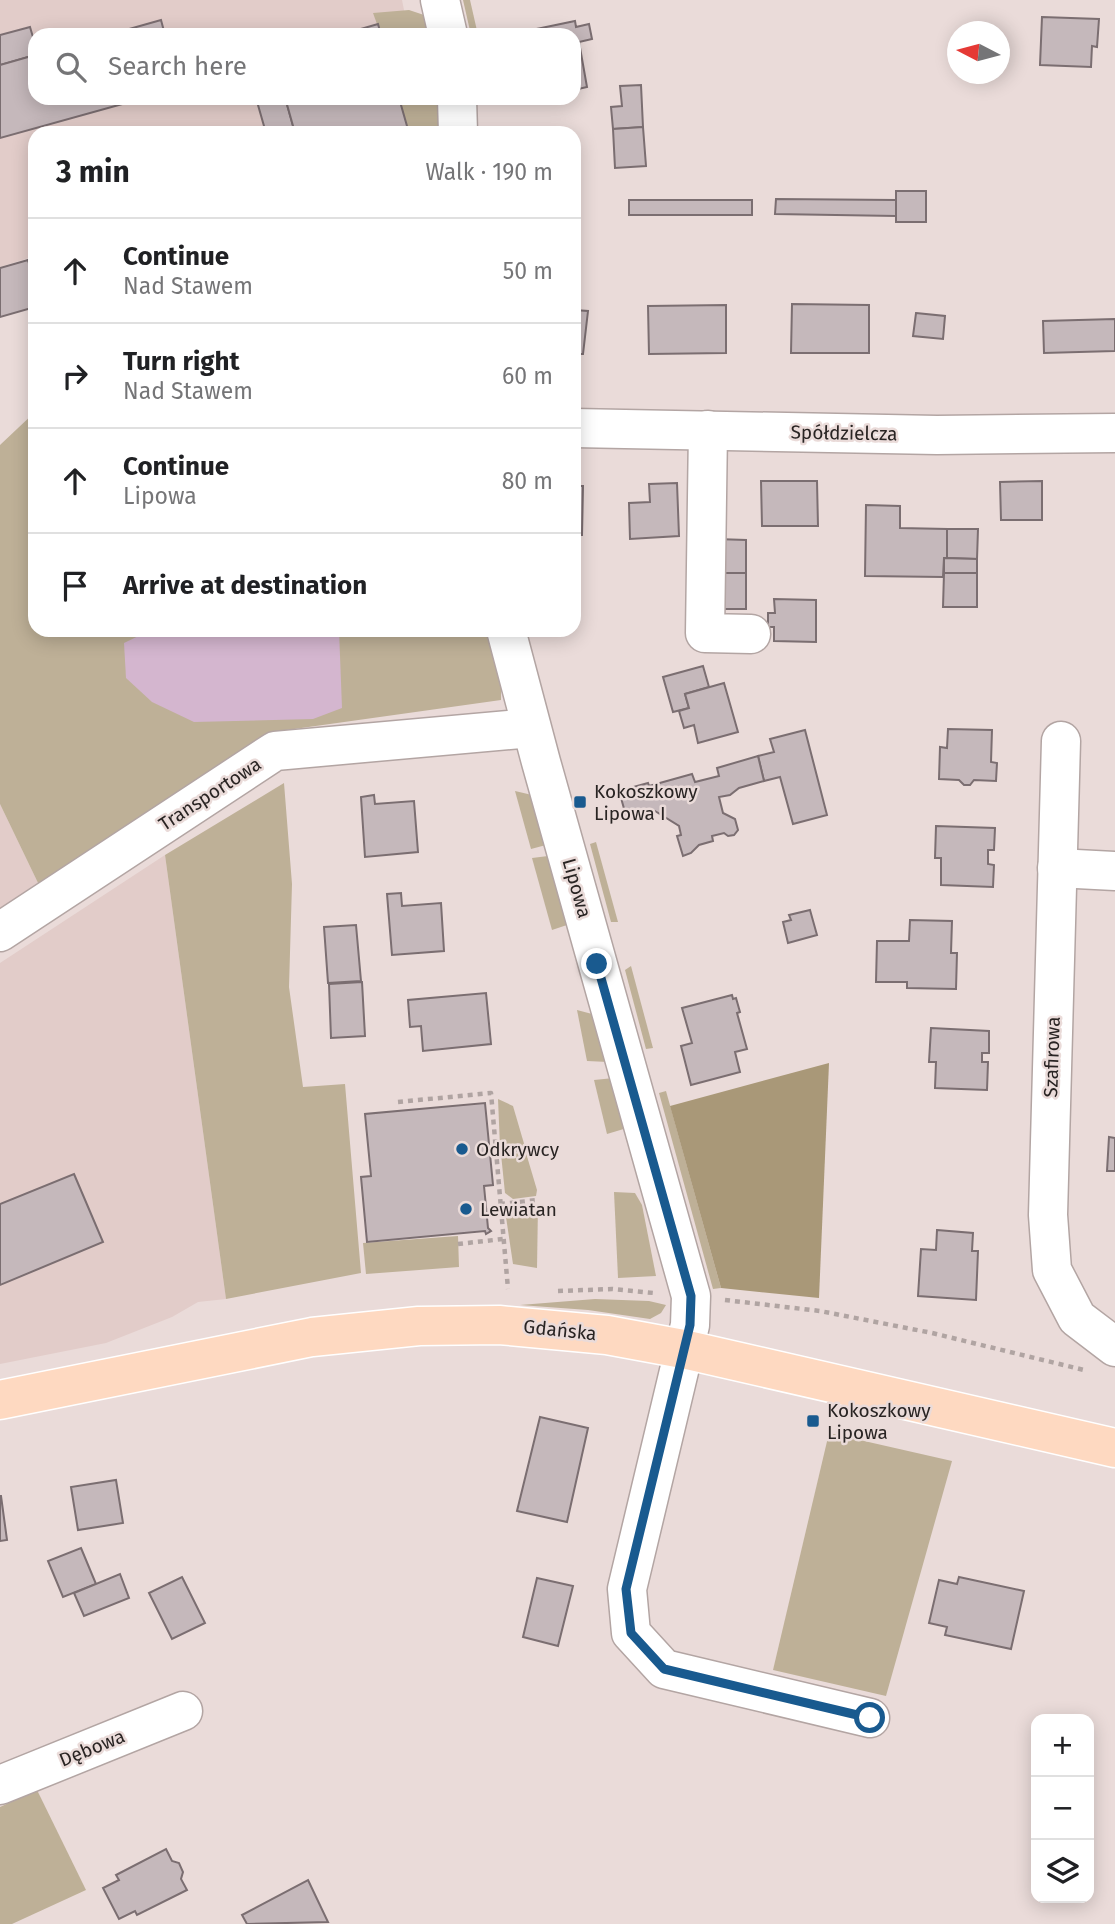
<!DOCTYPE html>
<meta charset="utf-8">
<style>
body{margin:0;font-family:"Fira Sans",sans-serif;background:#f2f2f2;color:#202124}
.controls{position:absolute;right:21px;bottom:21px;display:grid;overflow:hidden;border-radius:14px;box-shadow:0 4px 18px #0003}
.controls button{width:63px;height:63px;display:grid;place-items:center;padding:0;border:0;border-bottom:2px solid #e0e0e0;background:#fff;color:#202124;font:35px sans-serif}
.compass{position:absolute;left:947px;top:21px;width:63px;height:63px;border-radius:50%;background:#fff;box-shadow:0 4px 18px #0003;rotate:276deg}
.stop{position:absolute;width:21px;height:21px;margin:-16px;border:5px solid #195a8f;border-radius:50%;background:#fff}
.stop.end{background:#195a8f;border-color:#fff;box-shadow:0 2px 7px #0008}
.list{margin:0;padding:0;list-style:none}
h2{display:flex;justify-content:space-between;align-items:center;height:91px;margin:0;padding:0 28px;font-size:30px}
h2 small{font-size:23px;font-weight:400;color:#757577}
.list li{display:grid;grid-template-columns:46px 1fr auto;gap:21px;align-items:center;box-sizing:border-box;height:105px;padding:0 28px;border-top:2px solid #e0e0e0}
.list b{display:block;font-size:26px;white-space:nowrap}
.list p{margin:0;font-size:23px;white-space:nowrap;color:#757577}
.list em{font-size:23px;font-style:normal;color:#757577}
.icon{flex:none;width:38px;height:38px;fill:none;stroke:currentColor;stroke-width:2;stroke-linecap:round;stroke-linejoin:round}
.map{position:relative;flex:none;width:1115px;height:1924px;overflow:hidden}
.search{position:absolute;background:#fff;box-shadow:0 4px 18px #0003;left:28px;top:28px;width:553px;height:77px;display:flex;align-items:center;gap:18px;box-sizing:border-box;padding:0 24px;border-radius:21px;color:#757577;font-size:26px}
.panel{position:absolute;background:#fff;box-shadow:0 4px 18px #0003;left:28px;top:126px;width:553px;height:511px;border-radius:21px}
.map>svg:first-child{display:block}
.built{fill:#e2ccc9}
.green{fill:#beb097}
.forest{fill:#a99878}
.water{fill:#d4b6cf}
.building{fill:#c5b8bb;stroke:#7b6e71;stroke-width:2}
.lines{fill:none;stroke-linecap:round;stroke-linejoin:round}
.minor-casing{stroke:#b3a5a3;stroke-width:41}
.major-casing{stroke:#fff;stroke-width:41}
.path{stroke:#b0a4a2;stroke-width:4.5;stroke-dasharray:5 5;stroke-linecap:butt}
.minor{stroke:#fff;stroke-width:38}
.major{stroke:#fed9c1;stroke-width:38}
.route{stroke:#195a8f;stroke-width:9}
.poi-dot{fill:#195a8f;stroke:#eadbd9;stroke-width:2.5}
.labels{text-anchor:middle;dominant-baseline:central;stroke-width:5;stroke-linejoin:round;paint-order:stroke}
.street-label{font-size:19px;fill:#292423;stroke:#eadbd9}
.poi-label{font-size:19px;fill:#292423;stroke:#eadbd9;text-anchor:start}
</style>
<div class="map">
<svg width="1115" height="1924" viewBox="0 0 1115 1924">
<rect width="100%" height="100%" fill="#eadbd9"/>
<g class="built">
<path d="M0,0H402L409,35H35V98H423L428,133H35V256L0,267Z"/>
<path d="M0,804L39,885L0,910Z"/>
<path d="M165,855L226,1299L198,1302L172,1317L106,1343L0,1364V963Z"/>
</g>
<g class="green">
<path d="M463,0H470L478,35H471Z"/>
<path d="M409,10L427,16L430,35H381L373,13Z"/>
<path d="M399,98H440L441,133H409Z"/>
<path d="M35,412V630H486L501,686V700L280,731L39,885L0,804V445Z"/>
<path d="M284,783L292,884L289,987L303,1087L345,1084L361,1273L226,1299L165,855Z"/>
<path d="M515,791L532,795L546,845L531,849Z"/>
<path d="M596,842L618,922H611L590,844Z"/>
<path d="M548,856L567,925L552,930L532,858Z"/>
<path d="M631,966L653,1048L646,1049L625,970Z"/>
<path d="M577,1010L592,1014L608,1062L587,1061Z"/>
<path d="M614,1078L627,1128L607,1134L594,1080Z"/>
<path d="M666,1091L721,1288L713,1289L659,1093Z"/>
<path d="M498,1099L513,1106L525,1147H500Z"/>
<path d="M526,1153L537,1190L536,1196L513,1199L505,1193L501,1154Z"/>
<path d="M614,1192L635,1193L642,1205L656,1276L618,1278Z"/>
<path d="M538,1205L537,1268L513,1264L506,1217L514,1208Z"/>
<path d="M458,1236L459,1267L366,1274L363,1243Z"/>
<path d="M595,1299L649,1301L666,1305L661,1313L650,1319L588,1310L520,1305Z"/>
<path d="M829,1433L952,1461L886,1696L773,1670Z"/>
<path d="M37,1790L86,1890L12,1924H0V1807Z"/>
</g>
<path class="forest" d="M829,1063L819,1298L721,1288L670,1106Z"/>
<path class="water" d="M151,630H339L342,708L313,719L194,722L152,702L126,678L124,643Z"/>
<g class="building">
<path d="M1042,17L1099,19L1097,47L1092,46L1091,67L1040,65Z"/>
<path d="M161,20L165,35H108Z"/>
<path d="M575,21L576,27L589,24L592,39L579,42L587,87L574,90V35H523L522,32Z"/>
<path d="M378,24L381,35H340Z"/>
<path d="M30,27L35,44V55L0,65V35Z"/>
<path d="M35,55V98H144L0,138V65Z"/>
<path d="M641,85L643,127L613,129L611,107L622,106L620,86Z"/>
<path d="M256,98H296L286,101L295,133H266Z"/>
<path d="M296,98H399L409,133H295L286,101Z"/>
<path d="M643,127L646,166L615,168L613,129Z"/>
<rect x="896" y="191" width="30" height="31"/>
<path d="M776,199L896,200V216L775,214Z"/>
<rect x="629" y="200" width="123" height="15"/>
<path d="M35,258V284L28,260Z"/>
<path d="M28,260L35,284V307L0,317V268Z"/>
<path d="M792,304L869,305V353H791Z"/>
<path d="M726,305V353L649,354L648,306Z"/>
<path d="M574,310L588,311L583,354H574Z"/>
<path d="M916,313L945,316L943,339L913,336Z"/>
<path d="M1115,319V351L1044,353L1043,321Z"/>
<path d="M761,481H817L818,526H762Z"/>
<path d="M1042,481V520H1001L1000,482Z"/>
<path d="M677,483L679,536L630,539L629,503L650,502L649,484Z"/>
<path d="M574,486H583L582,535H574Z"/>
<path d="M866,505L900,506V528L947,529V558H944L943,577L865,576Z"/>
<path d="M947,529H978L977,559L947,558Z"/>
<path d="M716,539L746,540V573H715Z"/>
<path d="M944,558L977,559V573H944Z"/>
<rect x="715" y="573" width="31" height="36"/>
<path d="M944,573H977V607H943Z"/>
<path d="M774,599L816,600V642L774,641V627H768V613H775Z"/>
<path d="M703,666L709,687L685,694L689,708L673,712L663,677Z"/>
<path d="M724,683L738,732L698,743L694,725L684,728L679,711L689,708L685,694Z"/>
<path d="M948,729L992,730L991,762L997,763L996,781L974,780L970,785H964L959,780L939,779L940,747L947,748Z"/>
<path d="M805,730L827,815L793,824L780,777L764,781L758,756L774,752L770,739Z"/>
<path d="M758,756L764,781L739,788L730,795L719,797L723,813L735,819L738,830L734,835L728,836L724,833L712,836L713,841L699,845L691,853L683,856L677,836L681,835L679,826L655,811L627,819L619,791L648,783L649,786L692,774L695,782L719,776L717,768Z"/>
<path d="M374,795L375,804L414,801L418,852L365,857L361,797Z"/>
<path d="M936,826L995,828L994,850H988V864L994,865L993,887L941,885V858H935Z"/>
<path d="M401,893L402,906L441,903L444,951L392,955L387,894Z"/>
<path d="M810,910L817,935L788,943L783,922L791,920L789,915Z"/>
<path d="M910,920L952,921L951,953H957L956,989L907,988V982H876L877,941H909Z"/>
<path d="M356,925L361,981L328,983L324,927Z"/>
<path d="M362,982L365,1036L331,1038L329,984Z"/>
<path d="M486,993L491,1044L423,1051L421,1026L410,1027L408,1000Z"/>
<path d="M732,995L733,999L736,998L740,1012L737,1013L747,1049L735,1052L740,1072L691,1085L681,1046L692,1043L682,1008Z"/>
<path d="M931,1028L989,1031V1053H982V1062H988L987,1090L935,1088L936,1062H929Z"/>
<path d="M485,1103L493,1185L484,1186L488,1228L491,1231L486,1234L485,1231L367,1242L361,1177L371,1176L365,1114Z"/>
<path d="M1109,1137L1115,1138V1171H1107Z"/>
<path d="M74,1174L103,1242L0,1285V1204Z"/>
<path d="M937,1230L973,1233L972,1251H978L976,1300L918,1296L921,1249L936,1250Z"/>
<path d="M540,1417L588,1428L567,1522L517,1511Z"/>
<path d="M116,1480L123,1523L78,1530L71,1487Z"/>
<path d="M1,1496L7,1540L0,1541V1496Z"/>
<path d="M81,1548L96,1584L63,1597L48,1561Z"/>
<path d="M120,1574L129,1598L84,1616L74,1593Z"/>
<path d="M182,1577L205,1623L172,1639L149,1593Z"/>
<path d="M959,1577L1024,1591L1011,1649L945,1635L947,1627L929,1623L939,1580L957,1584Z"/>
<path d="M537,1578L573,1586L558,1646L523,1637Z"/>
<path d="M166,1849L172,1861L179,1863L183,1872L181,1879L187,1890L137,1915L135,1911L119,1919L103,1888L119,1880L116,1875Z"/>
<path d="M308,1880L328,1922L247,1924L242,1915Z"/>
</g>
<g class="lines">
<g class="minor-casing">
<g id="minor">
<path d="M440,0L448,35"/>
<path d="M457,98L458,133"/>
<path d="M574,428L937,435L1115,433"/>
<path d="M708,430L705,633L751,634"/>
<path d="M506,630L541,762L691,1296L690,1325L627,1589L631,1633L664,1669L870,1718"/>
<path d="M1061,741L1048,1215L1052,1270L1077,1318L1115,1347"/>
<path d="M1057,868L1115,871"/>
<path d="M0,932L275,751L531,728"/>
<path d="M0,1785L183,1711"/>
</g>
</g>
<g class="major-casing">
<path id="major" d="M0,1400L312,1337L419,1326L499,1325L607,1335L683,1349L1115,1448"/>
</g>
<g class="path">
<path d="M398,1102L491,1093L508,1289"/>
<path d="M496,1150H526"/>
<path d="M500,1204L538,1200"/>
<path d="M458,1244L503,1239"/>
<path d="M558,1291L612,1289L654,1293"/>
<path d="M725,1300L820,1311L932,1333L1084,1370"/>
</g>
<use href="#minor" class="minor"/>
<use href="#major" class="major"/>
</g>
<g class="lines">
<path class="route" d="M597,964L691,1296L690,1325L626,1589L631,1633L664,1669L870,1718"/>
</g>
<g class="poi-dot">
<rect x="573" y="795" width="14" height="14" rx="3.5"/>
<circle cx="462" cy="1149" r="7"/>
<circle cx="466" cy="1209" r="7"/>
<rect x="806" y="1414" width="14" height="14" rx="3.5"/>
</g>
<g class="labels">
<g class="street-label">
<text transform="translate(844 433) rotate(1)">Spółdzielcza</text>
<text transform="translate(210 794) rotate(-33)">Transportowa</text>
<text transform="translate(577 888) rotate(74)">Lipowa</text>
<text transform="translate(1052 1057) rotate(-88)">Szafirowa</text>
<text transform="translate(560 1330) rotate(6)">Gdańska</text>
<text transform="translate(92 1748) rotate(-22)">Dębowa</text>
</g>
<g class="poi-label">
<text x="594" y="791">Kokoszkowy<tspan x="594" dy="22">Lipowa I</tspan></text>
<text x="476" y="1149">Odkrywcy</text>
<text x="480" y="1209">Lewiatan</text>
<text x="827" y="1410">Kokoszkowy<tspan x="827" dy="22">Lipowa</tspan></text>
</g>
</g>
</svg>
<div class="controls">
<button>+</button>
<button>−</button>
<button><svg class="icon" aria-label="layers" viewBox="0 0 24 24"><path d="M12 4l9 5-9 5-9-5zM3 14l9 5 9-5"/></svg></button>
</div>
<svg class="compass" viewBox="-18 -18 36 36"><path d="M0-13l5 13h-10z" fill="#e53935"/><path d="M0 13l5-13h-10z" fill="#757577"/></svg>
<div class="stop" style="left:870px;top:1718px"></div>
<div class="stop end" style="left:597px;top:964px"></div>
<div class="search"><svg class="icon" aria-label="search" viewBox="0 0 24 24"><circle cx="10" cy="10" r="6"/><path d="M15 15l6 6"/></svg>Search here</div>
<section class="panel">
<h2>3 min<small>Walk · 190 m</small></h2>
<ul class="list">
<li><svg class="icon" aria-label="ahead" viewBox="0 0 24 24"><path d="M12 20V5M6 11l6-6 6 6"/></svg><div><b>Continue</b><p>Nad Stawem</p></div><em>50 m</em></li>
<li><svg class="icon" aria-label="right" viewBox="0 0 24 24"><path d="M7 20v-9h11M14 6l5 5-5 5"/></svg><div><b>Turn right</b><p>Nad Stawem</p></div><em>60 m</em></li>
<li><svg class="icon" aria-label="ahead" viewBox="0 0 24 24"><path d="M12 20V5M6 11l6-6 6 6"/></svg><div><b>Continue</b><p>Lipowa</p></div><em>80 m</em></li>
<li><svg class="icon" aria-label="arrive" viewBox="0 0 24 24"><path d="M6 21V4h12l-3 4 3 4H6"/></svg><div><b>Arrive at destination</b></div></li>
</ul>
</section>
</div>
